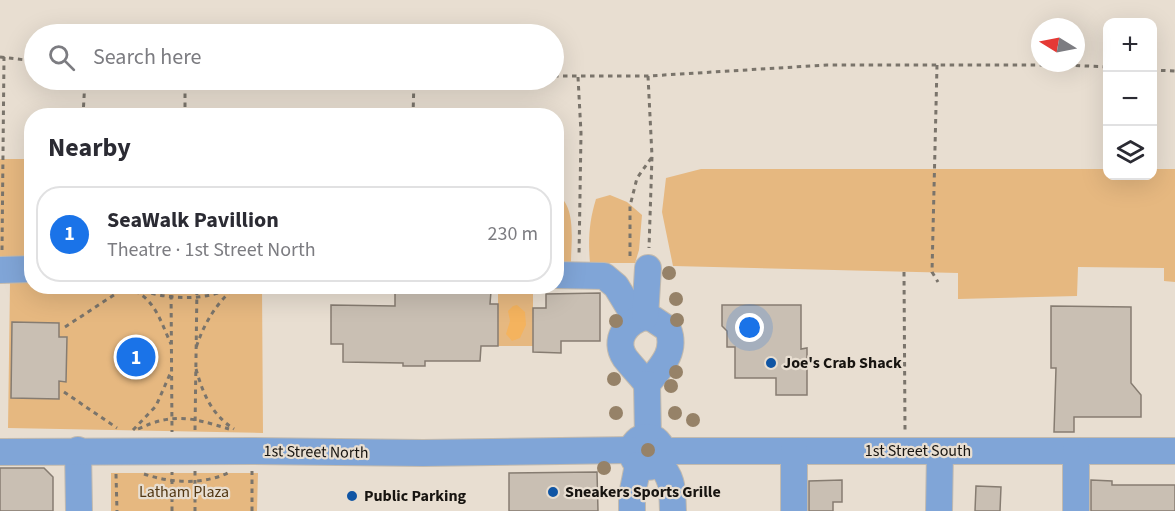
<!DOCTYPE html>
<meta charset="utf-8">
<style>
body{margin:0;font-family:"Source Sans 3",sans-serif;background:#f7f7f7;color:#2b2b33}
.controls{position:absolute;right:18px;top:18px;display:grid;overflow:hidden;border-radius:12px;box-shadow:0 6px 24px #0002}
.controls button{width:54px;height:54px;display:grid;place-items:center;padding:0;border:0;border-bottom:2px solid #e1e1e2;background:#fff;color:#2b2b33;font:30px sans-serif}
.compass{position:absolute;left:1031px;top:18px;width:54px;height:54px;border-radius:50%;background:#fff;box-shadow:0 6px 24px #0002;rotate:280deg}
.you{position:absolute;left:750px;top:328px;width:21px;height:21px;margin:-15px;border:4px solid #fff;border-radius:50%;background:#1a73e8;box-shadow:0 0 0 9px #1a73e833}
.badge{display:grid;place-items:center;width:39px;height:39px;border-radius:50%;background:#1a73e8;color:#fff;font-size:20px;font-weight:700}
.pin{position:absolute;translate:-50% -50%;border:3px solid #fff;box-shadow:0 2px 6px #0006}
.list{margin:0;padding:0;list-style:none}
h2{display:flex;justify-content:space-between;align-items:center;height:78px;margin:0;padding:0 24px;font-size:26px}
h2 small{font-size:20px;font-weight:400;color:#7c7c81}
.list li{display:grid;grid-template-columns:39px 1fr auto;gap:18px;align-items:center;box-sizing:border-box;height:96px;margin:0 12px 12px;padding:0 12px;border:2px solid #e1e1e2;border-radius:24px}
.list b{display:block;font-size:22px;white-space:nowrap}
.list p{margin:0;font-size:20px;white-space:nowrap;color:#7c7c81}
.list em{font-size:20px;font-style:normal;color:#7c7c81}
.icon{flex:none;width:33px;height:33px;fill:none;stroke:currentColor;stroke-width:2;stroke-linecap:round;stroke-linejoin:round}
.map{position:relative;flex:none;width:1175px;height:511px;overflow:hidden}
.search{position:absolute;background:#fff;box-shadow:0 6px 24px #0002;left:24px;top:24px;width:540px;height:66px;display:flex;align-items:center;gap:15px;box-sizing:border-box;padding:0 21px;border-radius:33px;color:#7c7c81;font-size:22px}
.panel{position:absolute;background:#fff;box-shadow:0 6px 24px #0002;left:24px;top:108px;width:540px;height:186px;border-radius:24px}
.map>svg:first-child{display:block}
.green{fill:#e6b880}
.water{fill:#f4b35e}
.building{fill:#c9bfb3;stroke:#867c71;stroke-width:1.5}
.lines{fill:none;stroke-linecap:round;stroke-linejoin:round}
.minor-casing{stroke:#c2baae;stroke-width:28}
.path{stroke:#7a746b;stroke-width:3;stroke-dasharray:4.5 4.5;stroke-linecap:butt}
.minor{stroke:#80a5d7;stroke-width:26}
.tree{fill:#968268}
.poi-dot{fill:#1055a4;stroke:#e8ded1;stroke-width:2}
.labels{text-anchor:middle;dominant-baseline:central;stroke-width:4.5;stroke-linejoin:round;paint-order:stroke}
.poi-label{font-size:16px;font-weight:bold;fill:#171410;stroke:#e8ded1;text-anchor:start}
.street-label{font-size:16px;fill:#171410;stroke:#e8ded1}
.park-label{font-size:16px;fill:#523713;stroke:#e8ded1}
</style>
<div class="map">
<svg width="1175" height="511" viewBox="0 0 1175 511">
<rect width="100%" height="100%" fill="#e8ded1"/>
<g class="green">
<rect x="0" y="159" width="31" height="101"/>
<path d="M701,169H1107L1108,176H1152L1153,169H1175V282L1164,281V268L1078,267L1077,296L958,299V273L673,266L662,212L666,178Z"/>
<path d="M556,194C577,205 571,242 571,262H557Z"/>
<path d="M610,195L627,202L642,215L639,250L635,263H590C588,239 589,222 596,199Z"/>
<path d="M10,283H31L32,286L262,287L263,433L8,428Z"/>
<rect x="498" y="287" width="35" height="59"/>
<path d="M111,473H258L257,511H111Z"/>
</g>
<path class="water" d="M517,305L525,312L526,325L520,338L512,341L506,334L510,321L508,311L513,306Z"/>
<g class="building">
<path d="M395,291H491L490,304H498V346H481L480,361H425V366H403V363L343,362V344H331V305L395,306Z"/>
<path d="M600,293V341H561V353L533,352V308H546V294Z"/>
<path d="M722,305H801V349L807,348V395H776V378H735V347H727V331L722,326Z"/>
<path d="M1051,306L1131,307V383L1141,395V417H1074V432H1054L1056,368H1051Z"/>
<path d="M12,322L59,323V337H67L66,382L59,381V399L11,398Z"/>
<path d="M0,468H44L53,477V511H0Z"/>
<path d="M597,472L598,511H509V473Z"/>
<path d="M842,480V502H833V511H809V481Z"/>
<path d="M1091,480L1112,481V485H1175V511H1091Z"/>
<path d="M976,486L1001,487L1000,511H975Z"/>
</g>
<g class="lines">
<g class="minor-casing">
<g id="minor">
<path d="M0,270L32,269"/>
<path d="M556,275L604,276L616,286L636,319"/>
<path d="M645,317L653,319L668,329C677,352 661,367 647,384C640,375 632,367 625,358C613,340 626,322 645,317Z"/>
<path d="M645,317L648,268"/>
<path d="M647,384L648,437"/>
<circle cx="647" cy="452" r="15"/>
<path d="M78,450L79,511"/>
<path d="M662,451H1175"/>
<path d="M794,451V511"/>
<path d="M0,452L252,451L423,453L631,450"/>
<path d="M658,462C674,479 672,490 673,511"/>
<path d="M632,511V495L638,465"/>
<path d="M939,511L940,452"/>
<path d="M1076,511V451"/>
</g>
</g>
<g class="path">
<path d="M0,57L34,61"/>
<path d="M937,65L932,272L938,282"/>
<path d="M1152,70L1175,71"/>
<path d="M554,76H648L827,65H1066L1108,67"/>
<path d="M648,76L652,156L649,248"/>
<path d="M578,77L581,133L579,256"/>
<path d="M83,116L85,80"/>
<path d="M185,116V80"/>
<path d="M413,116L414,80"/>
<path d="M2,250L4,57"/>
<path d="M630,256V206L637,178L652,157"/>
<path d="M904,272L905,430"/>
<path d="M171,286L172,432"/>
<path d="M135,291C156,301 162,325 171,344"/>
<path d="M65,327L126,287C166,298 195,304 235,287C216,304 204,323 196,348"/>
<path d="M196,369C203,394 212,415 234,429"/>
<path d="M64,392L117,428"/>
<path d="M138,429C174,412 193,418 229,429"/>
<path d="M133,430L156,406L170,374"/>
<path d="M195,430L197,286"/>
<path d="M195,471V511"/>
<path d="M116,474L117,511"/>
<path d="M144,474C171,483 202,485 228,473"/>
<path d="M172,511V472"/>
<path d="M252,511V471"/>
</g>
<use href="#minor" class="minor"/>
</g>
<g class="tree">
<circle cx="669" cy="273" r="7"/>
<circle cx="676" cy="299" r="7"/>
<circle cx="677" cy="320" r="7"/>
<circle cx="616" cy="321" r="7"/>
<circle cx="676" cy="372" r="7"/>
<circle cx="614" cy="379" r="7"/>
<circle cx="671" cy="386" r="7"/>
<circle cx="616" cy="413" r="7"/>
<circle cx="675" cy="413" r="7"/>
<circle cx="693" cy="420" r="7"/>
<circle cx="648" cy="450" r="7"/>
<circle cx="604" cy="468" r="7"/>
</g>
<g class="poi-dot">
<circle cx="771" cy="363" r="6"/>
<circle cx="553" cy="492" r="6"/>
<circle cx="352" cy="496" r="6"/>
</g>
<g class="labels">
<g class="poi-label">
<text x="783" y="363">Joe's Crab Shack</text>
<text x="565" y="492">Sneakers Sports Grille</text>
<text x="364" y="496">Public Parking</text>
</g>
<g class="street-label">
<text x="918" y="451">1st Street South</text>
<text transform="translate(316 452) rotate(1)">1st Street North</text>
</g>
<g class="park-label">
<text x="184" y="492">Latham Plaza</text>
</g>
</g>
</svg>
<div class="controls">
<button>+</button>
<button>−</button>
<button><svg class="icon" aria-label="layers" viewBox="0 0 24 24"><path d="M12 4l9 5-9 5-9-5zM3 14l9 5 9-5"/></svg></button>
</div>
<svg class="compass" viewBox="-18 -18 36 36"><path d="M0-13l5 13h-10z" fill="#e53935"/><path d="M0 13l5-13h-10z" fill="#7c7c81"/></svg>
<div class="you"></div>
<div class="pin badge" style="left:136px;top:357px">1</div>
<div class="search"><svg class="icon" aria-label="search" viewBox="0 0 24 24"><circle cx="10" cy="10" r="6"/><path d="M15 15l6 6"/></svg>Search here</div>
<section class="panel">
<h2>Nearby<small></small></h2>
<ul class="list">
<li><span class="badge">1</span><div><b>SeaWalk Pavillion</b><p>Theatre · 1st Street North</p></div><em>230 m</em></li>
</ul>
</section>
</div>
